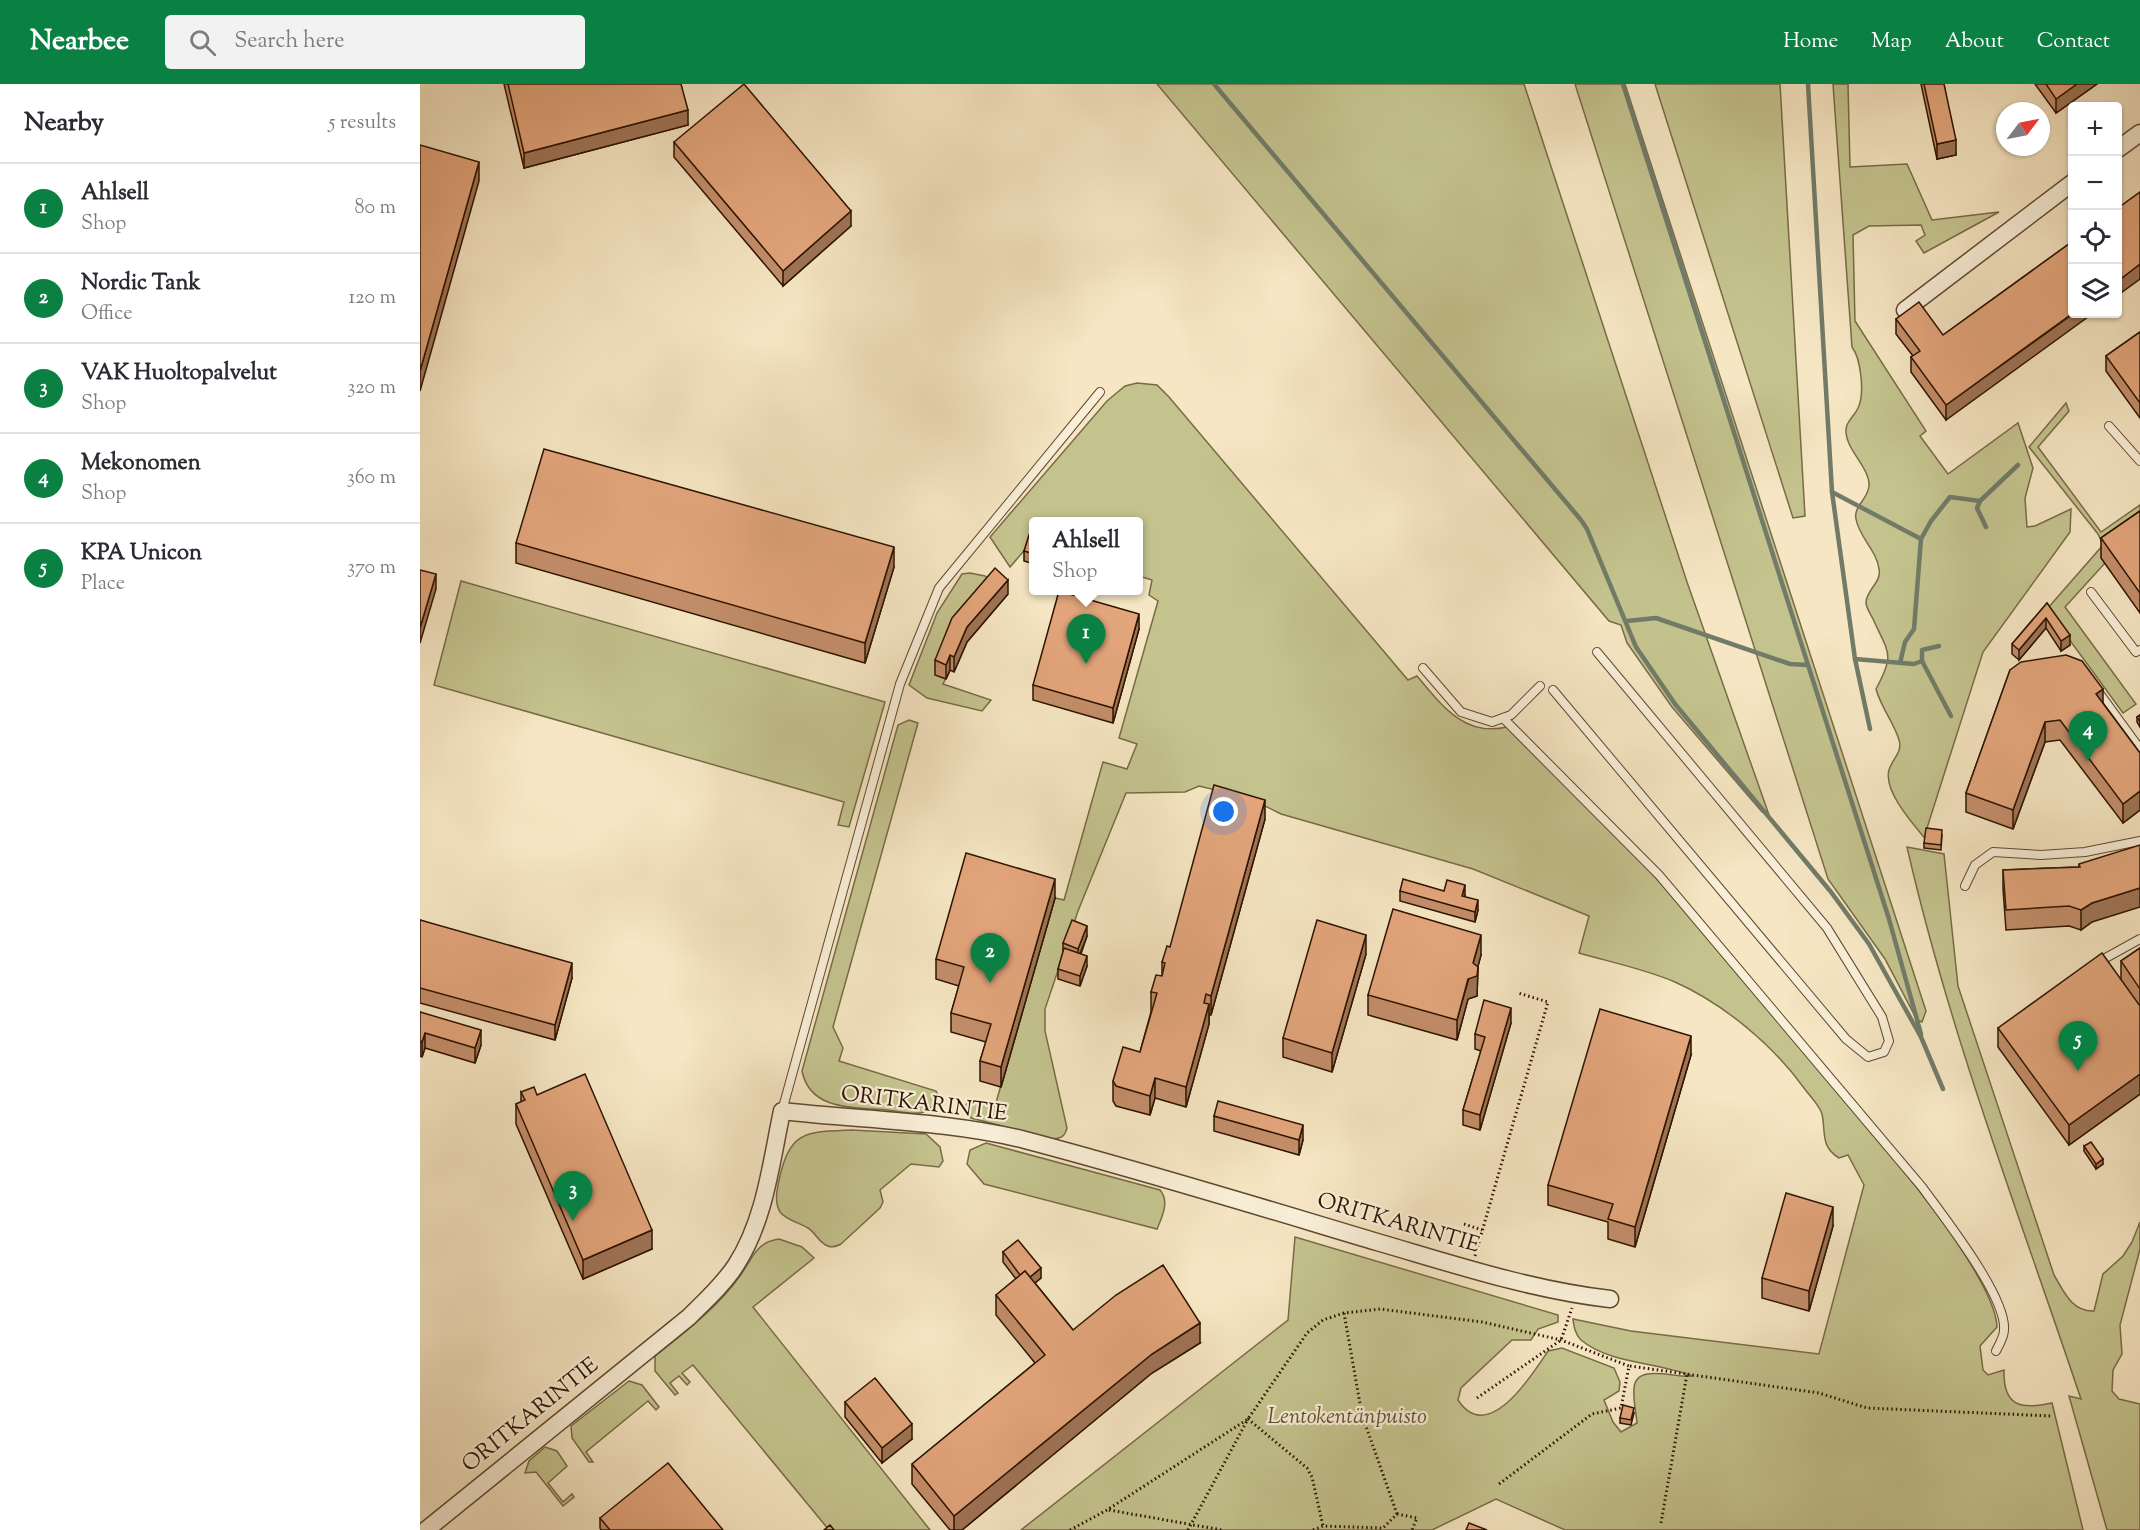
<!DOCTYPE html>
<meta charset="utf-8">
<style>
body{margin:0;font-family:"Sorts Mill Goudy",serif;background:#f2f2f3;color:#2b2b33}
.controls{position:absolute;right:18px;top:18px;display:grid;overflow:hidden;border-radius:6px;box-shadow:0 2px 4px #0004}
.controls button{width:54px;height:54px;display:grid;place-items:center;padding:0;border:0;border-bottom:2px solid #e1e1e2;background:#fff;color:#2b2b33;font:30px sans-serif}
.compass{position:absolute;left:1576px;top:18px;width:54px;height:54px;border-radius:50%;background:#fff;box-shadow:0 2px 4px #0004;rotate:58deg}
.you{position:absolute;left:804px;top:728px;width:21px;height:21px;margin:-15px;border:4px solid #fff;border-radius:50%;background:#1a73e8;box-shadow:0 0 0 9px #1a73e833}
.badge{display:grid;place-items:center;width:39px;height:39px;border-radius:50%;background:#0b8043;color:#fff;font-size:20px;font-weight:700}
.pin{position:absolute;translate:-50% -50px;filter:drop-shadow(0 2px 3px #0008)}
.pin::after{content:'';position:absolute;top:32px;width:21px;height:18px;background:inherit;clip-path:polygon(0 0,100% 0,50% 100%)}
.popup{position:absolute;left:609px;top:433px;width:114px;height:78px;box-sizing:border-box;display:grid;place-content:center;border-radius:6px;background:#fff;filter:drop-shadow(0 2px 4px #0005);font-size:20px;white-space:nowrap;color:#7c7c81}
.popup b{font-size:22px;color:#2b2b33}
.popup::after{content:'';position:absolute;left:50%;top:100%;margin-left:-12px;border:12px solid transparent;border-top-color:#fff}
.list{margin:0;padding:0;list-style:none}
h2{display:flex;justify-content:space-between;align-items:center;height:78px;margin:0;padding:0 24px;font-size:26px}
h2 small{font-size:20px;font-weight:400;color:#7c7c81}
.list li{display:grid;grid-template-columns:39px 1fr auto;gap:18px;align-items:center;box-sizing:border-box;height:90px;padding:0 24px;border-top:2px solid #e1e1e2}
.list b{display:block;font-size:22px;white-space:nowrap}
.list p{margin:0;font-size:20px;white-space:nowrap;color:#7c7c81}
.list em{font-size:20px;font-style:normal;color:#7c7c81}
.icon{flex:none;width:33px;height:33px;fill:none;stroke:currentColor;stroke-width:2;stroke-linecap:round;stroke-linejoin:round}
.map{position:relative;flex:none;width:1720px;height:1446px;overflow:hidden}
header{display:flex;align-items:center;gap:36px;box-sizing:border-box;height:84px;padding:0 30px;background:#0b8043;color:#fff}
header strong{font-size:28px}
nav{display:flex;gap:33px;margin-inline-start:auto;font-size:21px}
.search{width:420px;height:54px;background:#f2f2f3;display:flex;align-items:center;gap:15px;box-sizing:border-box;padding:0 21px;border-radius:6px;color:#7c7c81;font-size:22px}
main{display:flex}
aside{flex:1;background:#fff}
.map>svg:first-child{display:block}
.green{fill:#c4c38e;stroke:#786b47;stroke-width:1.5}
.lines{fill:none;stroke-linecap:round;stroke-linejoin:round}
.stream{stroke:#717b68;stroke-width:4.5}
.service-casing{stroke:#5f4831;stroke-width:10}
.minor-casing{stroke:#5f4831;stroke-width:19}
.path{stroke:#2d1300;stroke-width:3;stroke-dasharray:1.5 3;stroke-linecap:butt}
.service{stroke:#f9efd8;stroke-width:8}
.minor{stroke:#f9efd8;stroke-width:16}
.wall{fill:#c38e6a;stroke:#2d1300;stroke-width:1.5}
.shaded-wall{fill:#9f7456;stroke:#2d1300;stroke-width:1.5}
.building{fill:#e3a57b;stroke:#2d1300;stroke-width:1.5}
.labels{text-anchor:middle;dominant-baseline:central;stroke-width:4.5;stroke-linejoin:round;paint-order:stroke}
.street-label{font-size:22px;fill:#2d1300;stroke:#f9efd8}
.park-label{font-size:22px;font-style:italic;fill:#625132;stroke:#f9efd8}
</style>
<header>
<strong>Nearbee</strong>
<div class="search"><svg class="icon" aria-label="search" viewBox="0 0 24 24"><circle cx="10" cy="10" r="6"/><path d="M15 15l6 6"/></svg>Search here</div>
<nav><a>Home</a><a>Map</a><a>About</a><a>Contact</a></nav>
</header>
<main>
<aside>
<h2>Nearby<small>5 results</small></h2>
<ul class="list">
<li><span class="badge">1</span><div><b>Ahlsell</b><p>Shop</p></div><em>80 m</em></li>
<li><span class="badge">2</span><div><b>Nordic Tank</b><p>Office</p></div><em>120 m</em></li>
<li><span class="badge">3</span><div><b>VAK Huoltopalvelut</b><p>Shop</p></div><em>320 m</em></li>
<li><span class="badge">4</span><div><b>Mekonomen</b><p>Shop</p></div><em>360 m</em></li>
<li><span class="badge">5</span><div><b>KPA Unicon</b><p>Place</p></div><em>370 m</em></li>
</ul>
</aside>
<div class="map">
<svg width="1720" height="1446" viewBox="0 0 1720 1446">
<rect width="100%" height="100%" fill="#f6e6c3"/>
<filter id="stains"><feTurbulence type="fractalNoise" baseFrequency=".00333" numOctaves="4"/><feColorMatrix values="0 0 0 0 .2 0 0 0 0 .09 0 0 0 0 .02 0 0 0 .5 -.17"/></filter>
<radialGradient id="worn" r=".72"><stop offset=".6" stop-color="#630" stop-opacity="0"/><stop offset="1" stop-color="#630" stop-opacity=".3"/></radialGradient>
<g class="green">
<path d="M737,0H1104L1267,498L1349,731L1342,728L1252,623L1207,559L1201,541L1189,537Z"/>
<path d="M1155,0H1205L1506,927L1502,938L1497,936L1465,875L1408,795Z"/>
<path d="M1235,0H1360L1385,432L1373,434Z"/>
<path d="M1413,0H1428L1430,83L1487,80L1512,136L1579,128L1504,169L1496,157L1505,151L1501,141L1449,142L1433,151L1435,237L1506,347L1500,352L1528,390L1598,339L1613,384L1605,414L1607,443L1615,442L1651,425L1650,448L1563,568L1507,744L1508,758C1495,742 1463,708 1469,686C1472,675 1483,668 1479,656C1474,638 1461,624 1456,605C1475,570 1469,570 1453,535C1450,529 1446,524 1446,518C1447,505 1462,498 1459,485C1457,467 1439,453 1436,435C1433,423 1448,415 1449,402C1450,384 1427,367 1426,348C1425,338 1434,333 1438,324C1445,310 1441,275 1432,263Z"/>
<path d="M717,299L737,301L749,313L988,596L997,592C1022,622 1045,653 1087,643C1137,694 1190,742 1237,795C1281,844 1323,896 1366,947C1411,1001 1575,1181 1577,1243L1560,1262L1563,1286L1568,1291L1584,1286C1583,1322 1600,1326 1632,1319L1663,1446H1145L1076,1415L1012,1446H601L868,1236L875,1153L1138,1231V1238L1118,1245L1111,1256H1092L1041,1304L1038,1316C1068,1362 1112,1291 1128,1267L1142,1264L1194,1284L1200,1298L1199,1307L1184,1316L1193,1338L1201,1348L1217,1339C1216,1328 1213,1316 1214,1305C1215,1278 1257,1295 1272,1292C1237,1278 1190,1280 1161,1256C1155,1250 1154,1243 1153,1235L1211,1247L1399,1270L1444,1101L1428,1071L1419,1074C1400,1062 1406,1049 1402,1030C1400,1022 1389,1011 1384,1004C1353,961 1304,920 1255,898C1225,885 1190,878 1159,869L1169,832L1053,785L861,730L829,714L779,702L765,708L706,709L658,827L625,925V947L647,1044C645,1052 642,1054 633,1055L551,1034L546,1021L550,1016L575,1022L635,814L644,816L683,678L707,685L717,660L699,654L738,517L729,511L732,496L719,492L718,438H614L613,463L609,461L590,483L570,453L687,317L705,302Z"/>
<path d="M1646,319L1649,327L1618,363L1681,448L1720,421V446L1685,479L1645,523L1716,620L1703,629L1627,525L1683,461L1678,450L1609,363Z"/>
<path d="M550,489L565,492L575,499L523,600L571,616L562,627L507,614L489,601L517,529L542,490Z"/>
<path d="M41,497L465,618L429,743L418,741L424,718L14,601Z"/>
<path d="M489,636L498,639L413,943L423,964L419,977L516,1007L518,1011C515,1018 513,1025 504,1028C494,1032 478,1027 467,1026C434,1023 390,1027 382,987L478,641Z"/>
<path d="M1487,763L1524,770L1538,902L1634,1191C1644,1208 1652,1228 1674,1227L1683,1190L1703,1172L1712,1158L1720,1138V1165L1700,1241L1702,1270L1693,1286L1692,1307L1699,1315L1720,1320V1446H1687L1649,1312L1661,1315C1600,1133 1530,951 1487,763Z"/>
<path d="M432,1046L506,1050L520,1063L523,1077L519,1083L491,1080L460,1106L463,1118L460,1124L421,1160C417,1162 413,1164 408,1162C399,1159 396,1149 388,1144C380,1139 366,1136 360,1128C354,1118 357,1106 359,1096C370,1046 386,1048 432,1046Z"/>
<path d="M566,1059L740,1106C750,1117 742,1133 737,1145L564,1100L547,1080L550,1066Z"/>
<path d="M359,1155L382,1163L394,1174L333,1223L510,1446H409L273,1281L262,1289L270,1298L267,1301L259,1292L250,1299L258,1309L255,1311L235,1287V1272C265,1248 297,1224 320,1192C332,1175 336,1158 359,1155Z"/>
<path d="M209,1297L222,1301L239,1323L236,1326L228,1317L166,1368L173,1378H169L152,1354L151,1342Z"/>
<path d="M125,1363L137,1367L147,1382L128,1399L143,1418L152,1410L154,1413L143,1422L116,1388L105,1389L109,1377Z"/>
</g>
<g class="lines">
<g class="stream">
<path d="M794,0L1161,436L1167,445L1216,563L1255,620L1411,808L1449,860L1501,953L1523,1005"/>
<path d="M1203,0L1469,835L1501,950"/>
<path d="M1388,0L1412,408L1435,575L1450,645"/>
<path d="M1412,408L1501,455"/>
<path d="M1566,443L1557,424L1560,417L1598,381"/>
<path d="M1207,537L1236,534L1370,580L1387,581"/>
<path d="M1519,562L1502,566V577L1531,632"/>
<path d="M1435,575L1494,580L1502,577"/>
<path d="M1480,579L1485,558L1494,545L1501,455L1511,437L1530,413L1560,417"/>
</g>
<g class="service-casing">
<g id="service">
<path d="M1689,342L1720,377"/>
<path d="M1671,508L1716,568L1720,566"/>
<path d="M1003,584L1041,628L1072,638L1091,631L1120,602"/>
<path d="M1133,606L1426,955L1448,973L1464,968L1469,957L1462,933L1407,844L1177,568"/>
<path d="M1677,606L1720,665"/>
<path d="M1083,634L1239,791L1502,1103C1523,1132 1587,1213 1584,1246C1584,1253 1579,1261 1576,1267"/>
<path d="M1545,802L1555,781L1573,768L1621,771L1665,768L1720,757"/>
<path d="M1682,876L1720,855"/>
<path d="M362,1027L480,600L519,504L680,308"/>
</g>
</g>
<g class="minor-casing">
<g id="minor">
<path d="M1698,65L1720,49"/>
<path d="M1485,226L1652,99"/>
<path d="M6,1446L269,1233C285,1217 303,1201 316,1181C345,1136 351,1079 362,1027C439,1036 531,1037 605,1056C723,1087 840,1123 957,1158C1033,1180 1111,1206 1190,1215"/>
</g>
</g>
<g class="path">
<path d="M1044,1140L1062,1146"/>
<path d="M1055,1172L1128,918L1098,909"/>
<path d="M924,1229L942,1331L977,1430"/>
<path d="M1210,1282L1399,1309L1447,1324L1632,1332"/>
<path d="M1057,1314L1141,1256L1152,1224"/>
<path d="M689,1426L802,1446"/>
<path d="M977,1430L997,1434L992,1446"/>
<path d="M1241,1439L1267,1290"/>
<path d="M650,1446L687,1426L828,1335L887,1249L903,1236L924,1229L960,1225L1062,1238L1141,1256L1209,1282L1201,1324L1172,1330L1079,1400"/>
<path d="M768,1446L828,1335L887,1384L892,1393L903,1442"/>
<path d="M893,1446L903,1442L963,1444L977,1430"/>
</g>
<use href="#service" class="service"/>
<use href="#minor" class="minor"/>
</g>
<g class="wall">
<path d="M84,0H261L268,41L104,84Z"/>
<path d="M1501,0H1524L1536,71L1517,75Z"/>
<path d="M1615,0H1677L1636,29Z"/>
<path d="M254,58L431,142L363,202L254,73Z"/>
<path d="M1653,157L1526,336L1491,288V273L1493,272L1476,250V235L1523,251Z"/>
<path d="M1720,248V334L1686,287V272Z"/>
<path d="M1720,427V529L1681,474V454Z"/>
<path d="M614,453V480L604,477V467Z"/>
<path d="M96,459L474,483L445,579L96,479Z"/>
<path d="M588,510L547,558L534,588L530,586L526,595L515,591V576Z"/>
<path d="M1627,519L1650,561L1641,567L1626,544L1599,576L1592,570V560Z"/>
<path d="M719,545L693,639L613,616V601Z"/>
<path d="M1590,586L1683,619L1720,669V726L1703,739L1640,656L1625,658L1593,745L1546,728V709Z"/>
<path d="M1720,631V643L1717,638V633Z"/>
<path d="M845,735L791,931H789V940L766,1023L735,1014L730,1031L696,1022L693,1017V997L720,968L731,928V908L742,892V878L750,863Z"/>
<path d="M1522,751L1521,766L1504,764V759Z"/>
<path d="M1659,780L1672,838L1661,846L1649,842L1586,846L1583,805V786L1659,783Z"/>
<path d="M980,807H1024L1045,811V813L1058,826L1055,838L980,817Z"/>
<path d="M635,814L581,1003L560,997V977L566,958L531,948V929L539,902L516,895V875Z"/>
<path d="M0,836L152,894L135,956L0,919Z"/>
<path d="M667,852L661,870L667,882L660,902L638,895V885L643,869V859Z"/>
<path d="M1720,864V1010L1649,1061L1578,963V944L1701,895V877Z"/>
<path d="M946,870L912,988L863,973V954Z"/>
<path d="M1061,871L1058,882L1057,912L1048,915L1037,956L948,931V911Z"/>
<path d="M0,928L61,961L55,979L5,964L2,973L0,972Z"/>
<path d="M1091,939L1060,1046L1043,1041V1026L1061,967L1055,965V950Z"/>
<path d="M1271,971L1215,1163L1188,1155V1138L1128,1121V1101Z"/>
<path d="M101,1008L232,1165L163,1195L96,1040V1020L101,1018Z"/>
<path d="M794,1032L883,1056L879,1071L794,1047Z"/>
<path d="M1664,1062L1683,1080L1676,1085L1664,1067Z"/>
<path d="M1413,1142L1389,1227L1342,1214V1194Z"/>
<path d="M583,1168L621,1194L615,1199L653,1246L780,1259L732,1289L542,1446H530L492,1400V1380L615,1279L576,1231V1211L596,1195L583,1178Z"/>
<path d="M425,1318L492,1355L462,1379L425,1333Z"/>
<path d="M1214,1329L1211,1341L1200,1339V1334Z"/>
<path d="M180,1434L303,1446H181L180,1444Z"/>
</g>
<g class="shaded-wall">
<path d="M1657,0H1677L1636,29V15Z"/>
<path d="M268,26V41L104,84V69Z"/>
<path d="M1536,56V71L1517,75V60Z"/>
<path d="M59,78V97L0,307V287Z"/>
<path d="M431,127V142L363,202V187Z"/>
<path d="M1720,180V195L1698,211V197Z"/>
<path d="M1653,230H1672L1526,336V321Z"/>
<path d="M474,463V483L445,579V559Z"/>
<path d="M16,490V505L0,559V544Z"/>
<path d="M588,496V510L547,558L534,588V573L547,543Z"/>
<path d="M719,530V545L693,639V624Z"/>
<path d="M1626,534V544L1599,576V566Z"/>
<path d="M1650,551V561L1641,567V557Z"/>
<path d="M530,571V586L526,595V581Z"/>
<path d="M1683,605V625L1676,610Z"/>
<path d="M1625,638V658L1593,745V726Z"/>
<path d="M1720,707V726L1703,739V720Z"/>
<path d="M845,716V735L791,931V912Z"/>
<path d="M635,795V814L581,1003V983Z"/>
<path d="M1045,801V811L1042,822V812Z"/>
<path d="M1720,804V823L1672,838L1661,846V826L1672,819Z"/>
<path d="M1058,816V826L1055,838V828Z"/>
<path d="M667,842V852L658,875V865Z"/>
<path d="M946,851V870L912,988V969Z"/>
<path d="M1061,851V871L1055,893L1058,883L1057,912L1048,915L1037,956V936Z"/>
<path d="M667,872V882L660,902V892Z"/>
<path d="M152,879V894L135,956V941Z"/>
<path d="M789,920V940L766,1023V1003Z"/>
<path d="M1091,924V939L1060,1046V1031Z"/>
<path d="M61,946V961L55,979V964Z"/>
<path d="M5,949V964L2,973V958Z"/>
<path d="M1271,952V971L1215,1163V1143Z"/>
<path d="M1720,990V1010L1649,1061V1041Z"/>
<path d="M735,994V1014L730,1031V1012Z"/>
<path d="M883,1041V1056L879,1071V1056Z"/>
<path d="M1683,1075V1080L1676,1085V1080Z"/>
<path d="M1413,1123V1142L1389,1227V1207Z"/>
<path d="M232,1146V1165L163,1195V1176Z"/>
<path d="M621,1184V1194L605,1207V1197Z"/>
<path d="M780,1239V1259L732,1289L542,1446H534V1432L732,1270Z"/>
<path d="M492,1340V1355L462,1379V1364Z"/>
</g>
<g class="building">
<path d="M88,0H261L268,26L104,69Z"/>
<path d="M324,0L431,127L363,187L254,58Z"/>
<path d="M1504,0H1524L1536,56L1517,60Z"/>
<path d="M1626,0H1657L1636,15Z"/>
<path d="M0,61L59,78L0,287Z"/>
<path d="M1720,108V180L1698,197V124Z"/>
<path d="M1653,157V229L1526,321L1491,273L1500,267L1476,235L1499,218L1523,251Z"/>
<path d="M1720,248V319L1686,272Z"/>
<path d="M124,365L474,463L445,559L96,459Z"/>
<path d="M1720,427V509L1681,454Z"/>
<path d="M609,451L614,453V470L604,467Z"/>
<path d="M575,484L588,496L547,543L534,573L530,571L526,581L515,576L532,534Z"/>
<path d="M0,486L16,490L0,544Z"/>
<path d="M639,507L719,530L693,624L613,601Z"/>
<path d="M1627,519L1650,551L1641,557L1626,534L1599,566L1592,560Z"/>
<path d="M1646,571L1662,577L1683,605L1676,610L1720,669V707L1703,720L1640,636L1625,638L1593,726L1546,709L1590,586L1601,578Z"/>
<path d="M1720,631V638L1717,633Z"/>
<path d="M794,701L845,716L791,912L786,910L784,919L789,920L766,1003L735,994L730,1012L696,1002L693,997L703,963L720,968L737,909L731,908L736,891L742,892L745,879L742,878L747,862L750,863Z"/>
<path d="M1506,744L1522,746L1521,761L1504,759Z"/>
<path d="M1720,761V804L1672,819L1661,826L1649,822L1586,826L1583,786L1660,783L1659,780Z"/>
<path d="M546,769L635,795L581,983L560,977L571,940L531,929L544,883L516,875Z"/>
<path d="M983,795L1024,807L1027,796L1045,801L1042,812L1058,816L1055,828L980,807Z"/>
<path d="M973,825L1061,851L1053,879L1058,883L1057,892L1048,895L1037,936L948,911Z"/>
<path d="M0,836L152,879L135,941L0,904Z"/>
<path d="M652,836L667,842L658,865L643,859Z"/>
<path d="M897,836L946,851L912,969L863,954Z"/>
<path d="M644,864L667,872L660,892L638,885Z"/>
<path d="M1720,864V905L1701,877Z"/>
<path d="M1682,869L1720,922V990L1649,1041L1578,944Z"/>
<path d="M1064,916L1091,924L1060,1031L1043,1026L1065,953L1055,950Z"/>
<path d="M1180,925L1271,952L1215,1143L1188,1135L1193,1120L1128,1101Z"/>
<path d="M0,928L61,946L55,964L5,949L2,958L0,957Z"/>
<path d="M165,990L232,1146L163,1176L96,1020L105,1016L101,1008L114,1003L117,1011Z"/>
<path d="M798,1017L883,1041L879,1056L794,1032Z"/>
<path d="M1671,1058L1683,1075L1676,1080L1664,1062Z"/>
<path d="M1366,1109L1413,1123L1389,1207L1342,1194Z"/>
<path d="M598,1156L621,1184L610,1193L605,1187L600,1191L583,1168Z"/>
<path d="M743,1181L780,1239L732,1270L534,1432L492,1380L625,1271L576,1211L605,1187L653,1246L696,1211Z"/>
<path d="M455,1294L492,1340L462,1364L425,1318Z"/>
<path d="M1203,1321L1214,1324L1211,1336L1200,1334Z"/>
<path d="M248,1379L303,1446H190L180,1434Z"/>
<path d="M1049,1439L1067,1446H1046Z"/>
<path d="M410,1441L414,1446H404Z"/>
</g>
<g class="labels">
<g class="street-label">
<text transform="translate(504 1021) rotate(7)">ORITKARINTIE</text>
<text transform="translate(978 1140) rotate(16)">ORITKARINTIE</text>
<text transform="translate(111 1332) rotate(-39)">ORITKARINTIE</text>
</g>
<g class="park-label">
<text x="927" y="1334">Lentokentänpuisto</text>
</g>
</g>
<rect width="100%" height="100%" filter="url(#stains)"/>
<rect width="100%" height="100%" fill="url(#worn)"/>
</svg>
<div class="controls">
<button>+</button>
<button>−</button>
<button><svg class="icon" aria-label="locate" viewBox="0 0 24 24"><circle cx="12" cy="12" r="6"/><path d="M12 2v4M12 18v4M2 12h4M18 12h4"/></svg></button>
<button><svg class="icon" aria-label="layers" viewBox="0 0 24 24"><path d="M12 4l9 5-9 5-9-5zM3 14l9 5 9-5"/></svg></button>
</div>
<svg class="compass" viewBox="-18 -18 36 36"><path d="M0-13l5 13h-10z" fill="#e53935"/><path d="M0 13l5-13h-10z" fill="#7c7c81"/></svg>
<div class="you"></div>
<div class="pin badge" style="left:666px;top:580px">1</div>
<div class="popup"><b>Ahlsell</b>Shop</div>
<div class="pin badge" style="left:570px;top:899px">2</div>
<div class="pin badge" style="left:153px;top:1137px">3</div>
<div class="pin badge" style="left:1668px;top:677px">4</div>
<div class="pin badge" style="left:1658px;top:987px">5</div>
</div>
</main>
